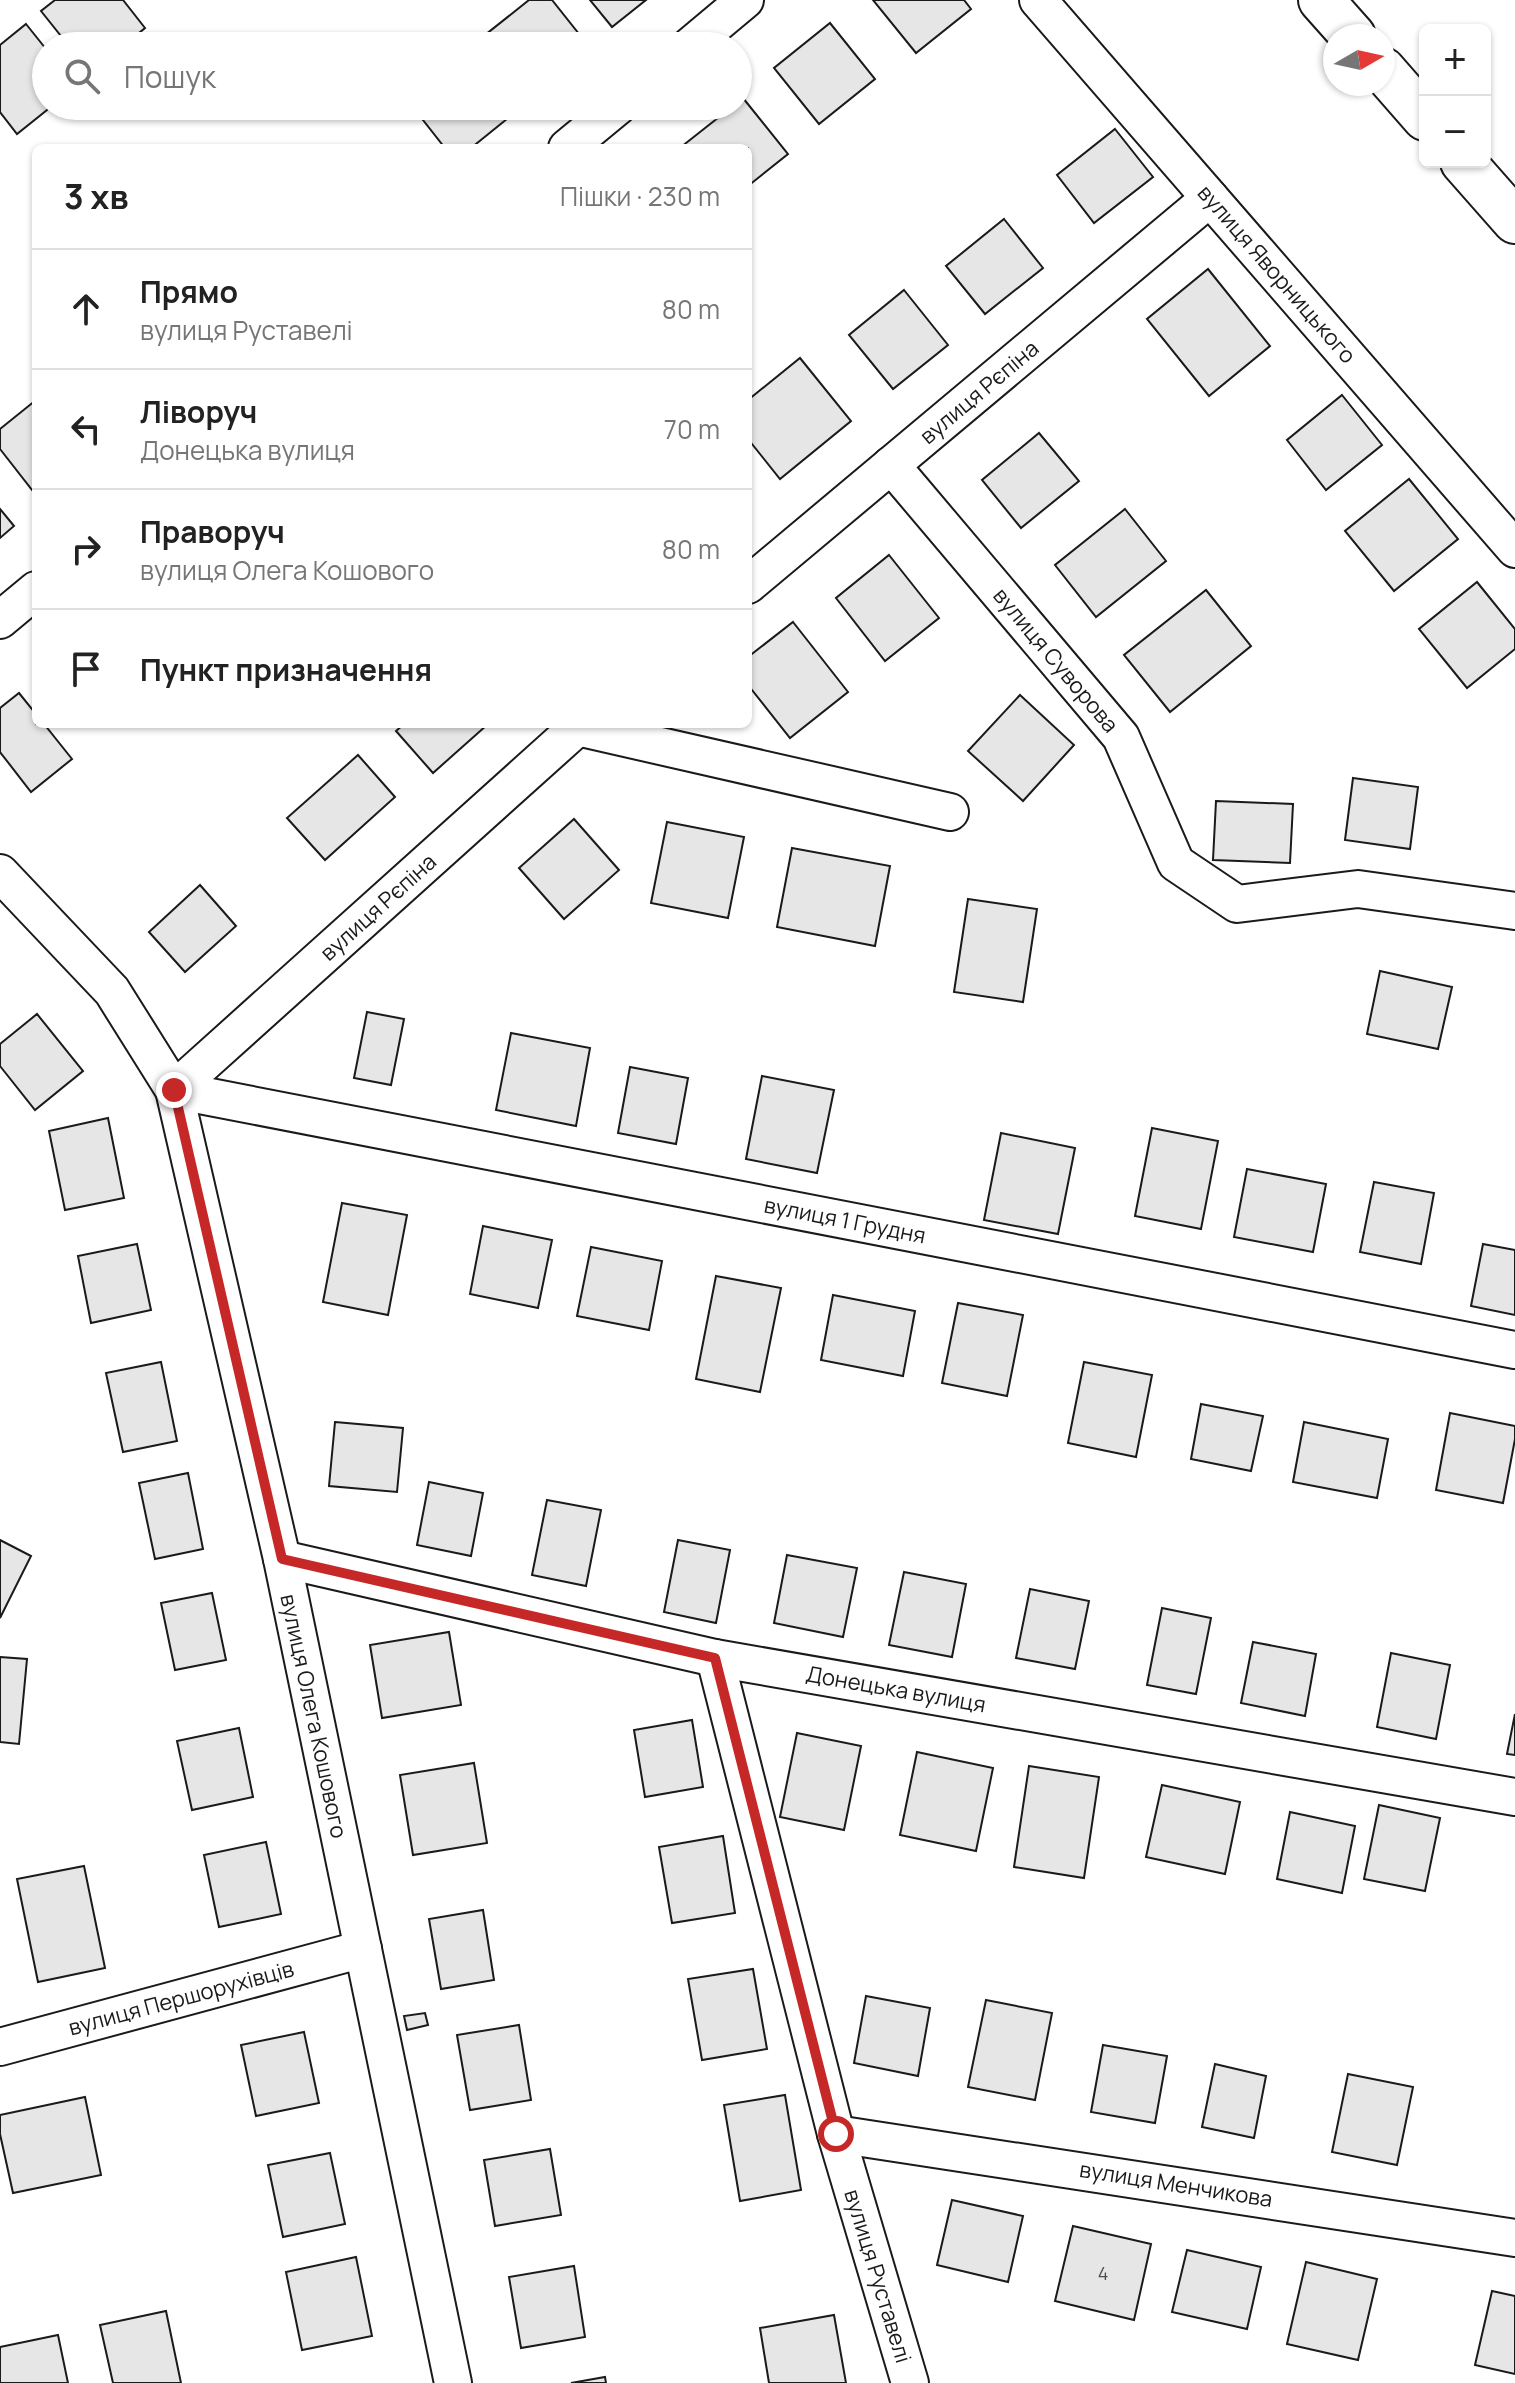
<!DOCTYPE html>
<html lang="uk">
<meta charset="utf-8">
<style>
body{margin:0;font-family:Manrope,sans-serif;background:#f6f6f6;color:#222}
.controls{position:absolute;right:24px;top:24px;display:grid;overflow:hidden;border-radius:12px;box-shadow:0 2px 6px #0004}
.controls button{width:72px;height:72px;display:grid;place-items:center;padding:0;border:0;border-bottom:2px solid #e0e0e0;background:#fff;color:#222;font:40px sans-serif}
.compass{position:absolute;left:1323px;top:24px;width:72px;height:72px;border-radius:50%;background:#fff;box-shadow:0 2px 6px #0004;rotate:81deg}
.stop{position:absolute;width:24px;height:24px;margin:-18px;border:6px solid #c62828;border-radius:50%;background:#fff}
.stop.end{background:#c62828;border-color:#fff;box-shadow:0 2px 8px #0008}
.list{margin:0;padding:0;list-style:none}
h2{display:flex;justify-content:space-between;align-items:center;height:104px;margin:0;padding:0 32px;font-size:34px}
h2 small{font-size:26px;font-weight:400;color:#767676}
.list li{display:grid;grid-template-columns:52px 1fr auto;gap:24px;align-items:center;box-sizing:border-box;height:120px;padding:0 32px;border-top:2px solid #e0e0e0}
.list b{display:block;font-size:30px;white-space:nowrap}
.list p{margin:0;font-size:26px;white-space:nowrap;color:#767676}
.list em{font-size:26px;font-style:normal;color:#767676}
.icon{flex:none;width:44px;height:44px;fill:none;stroke:currentColor;stroke-width:2;stroke-linecap:round;stroke-linejoin:round}
.map{position:relative;flex:none;width:1515px;height:2383px;overflow:hidden}
.search{position:absolute;background:#fff;box-shadow:0 2px 6px #0004;left:32px;top:32px;width:720px;height:88px;display:flex;align-items:center;gap:20px;box-sizing:border-box;padding:0 28px;border-radius:44px;color:#767676;font-size:30px}
.panel{position:absolute;background:#fff;box-shadow:0 2px 6px #0004;left:32px;top:144px;width:720px;height:584px;border-radius:12px}
.map>svg:first-child{display:block}
.building{fill:#e6e6e6;stroke:#1a1a1a;stroke-width:2}
.lines{fill:none;stroke-linecap:round;stroke-linejoin:round}
.street-casing{stroke:#1a1a1a;stroke-width:40}
.primary-casing{stroke:#1a1a1a;stroke-width:48}
.street{stroke:#fff;stroke-width:36}
.primary{stroke:#fff;stroke-width:44}
.route{stroke:#c62828;stroke-width:10}
.labels{text-anchor:middle;dominant-baseline:central;stroke-width:6;stroke-linejoin:round;paint-order:stroke}
.number-label{font-size:18px;fill:#4d4d4d}
.street-label{font-size:22px;fill:#1a1a1a;stroke:#fff}
</style>
<div class="map">
<svg width="1515" height="2383" viewBox="0 0 1515 2383">
<rect width="100%" height="100%" fill="#fff"/>
<g class="building">
<path d="M55,0H123L145,28L123,46H69L41,11Z"/>
<path d="M529,0H552L587,44L486,46L480,39Z"/>
<path d="M590,0H646L612,27Z"/>
<path d="M873,0H964L971,9L916,53Z"/>
<path d="M830,23L875,79L819,124L774,68Z"/>
<path d="M26,24L46,49V106H52L17,134L0,112V45Z"/>
<path d="M743,98L788,154L748,186V148L681,147L733,106H738V102Z"/>
<path d="M412,106H507L513,114L471,148H445Z"/>
<path d="M1115,129L1153,177L1094,223L1057,175Z"/>
<path d="M1004,219L1043,268L985,314L946,266Z"/>
<path d="M1208,269L1270,346L1209,396L1147,319Z"/>
<path d="M904,290L948,345L893,389L849,335Z"/>
<path d="M800,358L851,421L780,479L748,439V400Z"/>
<path d="M1342,395L1382,445L1326,490L1287,440Z"/>
<path d="M36,400V495L0,449V429Z"/>
<path d="M1039,433L1079,481L1021,528L982,480Z"/>
<path d="M1409,479L1458,539L1394,591L1345,531Z"/>
<path d="M0,509L14,526L0,538Z"/>
<path d="M1125,509L1166,561L1096,617L1055,565Z"/>
<path d="M889,555L939,618L885,661L836,598Z"/>
<path d="M1477,582L1515,629V649L1467,688L1419,629Z"/>
<path d="M1206,590L1251,646L1170,712L1124,655Z"/>
<path d="M793,622L848,692L790,738L748,685V657Z"/>
<path d="M19,693L36,714V724H44L72,759L31,792L0,752V708Z"/>
<path d="M1020,695L1074,745L1023,801L968,751Z"/>
<path d="M404,724H486L487,725L433,773L396,731Z"/>
<path d="M358,755L395,797L325,860L287,818Z"/>
<path d="M1353,778L1418,787L1410,849L1345,840Z"/>
<path d="M1216,801L1293,804L1290,863L1213,860Z"/>
<path d="M574,819L619,870L564,919L519,868Z"/>
<path d="M667,822L744,837L728,918L651,903Z"/>
<path d="M792,848L890,866L875,946L777,927Z"/>
<path d="M200,885L236,926L185,972L149,932Z"/>
<path d="M968,899L1037,909L1023,1002L954,992Z"/>
<path d="M1380,971L1452,987L1438,1049L1367,1034Z"/>
<path d="M367,1012L404,1019L391,1085L354,1078Z"/>
<path d="M37,1014L83,1071L35,1110L0,1066V1044Z"/>
<path d="M511,1033L590,1048L576,1126L496,1110Z"/>
<path d="M630,1067L688,1078L676,1144L618,1133Z"/>
<path d="M762,1076L834,1090L817,1173L746,1159Z"/>
<path d="M108,1118L124,1198L65,1210L49,1131Z"/>
<path d="M1152,1128L1218,1141L1201,1229L1135,1216Z"/>
<path d="M1001,1133L1075,1148L1058,1234L984,1220Z"/>
<path d="M1247,1169L1326,1184L1313,1252L1234,1237Z"/>
<path d="M1374,1182L1434,1193L1421,1264L1360,1252Z"/>
<path d="M342,1203L407,1215L388,1315L323,1302Z"/>
<path d="M483,1226L552,1240L538,1308L470,1294Z"/>
<path d="M137,1244L151,1310L91,1323L78,1256Z"/>
<path d="M1483,1244L1515,1250V1315L1471,1306Z"/>
<path d="M591,1247L662,1261L649,1330L577,1316Z"/>
<path d="M716,1276L781,1288L760,1392L696,1379Z"/>
<path d="M833,1295L915,1311L903,1376L821,1360Z"/>
<path d="M958,1303L1023,1315L1007,1396L942,1383Z"/>
<path d="M161,1362L177,1441L123,1452L106,1373Z"/>
<path d="M1084,1362L1152,1375L1136,1457L1068,1443Z"/>
<path d="M1201,1404L1263,1416L1251,1471L1191,1459Z"/>
<path d="M1450,1413L1515,1426V1439L1503,1503L1436,1490Z"/>
<path d="M335,1422L403,1428L397,1492L329,1486Z"/>
<path d="M1304,1422L1388,1439L1377,1498L1293,1482Z"/>
<path d="M188,1473L203,1549L155,1559L139,1483Z"/>
<path d="M429,1482L483,1493L471,1556L417,1545Z"/>
<path d="M547,1500L601,1510L586,1586L532,1575Z"/>
<path d="M0,1540L31,1556L0,1618Z"/>
<path d="M678,1540L730,1550L716,1623L664,1612Z"/>
<path d="M787,1555L857,1568L843,1637L774,1623Z"/>
<path d="M904,1572L966,1584L952,1657L889,1645Z"/>
<path d="M1030,1589L1089,1601L1075,1669L1016,1658Z"/>
<path d="M212,1593L226,1660L175,1670L161,1603Z"/>
<path d="M1162,1608L1211,1618L1196,1694L1147,1685Z"/>
<path d="M449,1632L461,1705L382,1718L370,1645Z"/>
<path d="M1253,1642L1316,1654L1305,1716L1241,1703Z"/>
<path d="M1391,1653L1450,1665L1436,1739L1377,1727Z"/>
<path d="M0,1657L27,1659L19,1744L0,1742Z"/>
<path d="M1515,1714V1755L1507,1754Z"/>
<path d="M692,1720L703,1787L645,1797L634,1730Z"/>
<path d="M239,1728L253,1797L192,1810L177,1741Z"/>
<path d="M797,1733L861,1746L844,1830L780,1817Z"/>
<path d="M917,1752L993,1768L976,1851L900,1835Z"/>
<path d="M474,1763L487,1843L413,1855L400,1775Z"/>
<path d="M1029,1766L1099,1777L1084,1878L1014,1867Z"/>
<path d="M1162,1785L1240,1802L1225,1874L1146,1857Z"/>
<path d="M1379,1805L1440,1818L1425,1891L1364,1879Z"/>
<path d="M1290,1812L1355,1826L1342,1893L1277,1879Z"/>
<path d="M723,1836L735,1913L672,1923L659,1847Z"/>
<path d="M266,1842L281,1914L219,1927L204,1855Z"/>
<path d="M84,1866L105,1968L38,1982L17,1879Z"/>
<path d="M483,1910L494,1980L441,1989L429,1919Z"/>
<path d="M753,1969L767,2049L702,2060L688,1979Z"/>
<path d="M866,1996L930,2008L918,2076L854,2063Z"/>
<path d="M986,2000L1052,2013L1035,2100L968,2087Z"/>
<path d="M425,2013L428,2025L407,2030L404,2016Z"/>
<path d="M519,2025L531,2100L470,2110L457,2035Z"/>
<path d="M304,2032L319,2103L256,2116L241,2045Z"/>
<path d="M1103,2045L1167,2056L1155,2123L1091,2112Z"/>
<path d="M1215,2064L1266,2076L1254,2138L1202,2127Z"/>
<path d="M1348,2074L1413,2087L1397,2165L1332,2152Z"/>
<path d="M785,2095L801,2190L740,2201L724,2105Z"/>
<path d="M85,2097L101,2175L13,2193L0,2134V2115Z"/>
<path d="M550,2149L561,2215L495,2226L484,2160Z"/>
<path d="M330,2153L345,2224L283,2237L268,2165Z"/>
<path d="M952,2200L1023,2216L1008,2282L937,2265Z"/>
<path d="M1073,2226L1151,2244L1134,2320L1055,2301Z"/>
<path d="M1187,2250L1261,2267L1247,2329L1172,2312Z"/>
<path d="M356,2257L372,2336L302,2350L286,2272Z"/>
<path d="M1306,2262L1377,2279L1358,2360L1287,2344Z"/>
<path d="M574,2266L585,2337L521,2348L509,2277Z"/>
<path d="M1492,2291L1515,2296V2374L1475,2365Z"/>
<path d="M166,2311L181,2383H113L100,2325Z"/>
<path d="M834,2315L846,2383H769L760,2328Z"/>
<path d="M58,2335L68,2383H0V2347Z"/>
<path d="M605,2377L606,2383H571Z"/>
</g>
<g class="lines">
<g class="street-casing">
<g id="street">
<path d="M1038,0L1515,549"/>
<path d="M690,46L745,0"/>
<path d="M567,148L618,106"/>
<path d="M891,465L1121,737L1176,863L1237,904L1358,889L1515,911"/>
<path d="M748,585L1210,198"/>
<path d="M0,620L36,590"/>
<path d="M577,727L950,812"/>
<path d="M0,873L112,991L174,1090L282,1559L453,2383"/>
<path d="M174,1090L1515,1350"/>
<path d="M174,1090L581,724"/>
<path d="M282,1559L715,1658L1515,1797"/>
<path d="M715,1658L836,2134L910,2383"/>
<path d="M0,2047L363,1949"/>
<path d="M836,2134L1515,2238"/>
</g>
</g>
<g class="primary-casing">
<g id="primary">
<path d="M1321,0L1353,36"/>
<path d="M1383,70L1425,118"/>
<path d="M1463,162L1515,221"/>
</g>
</g>
<use href="#street" class="street"/>
<use href="#primary" class="primary"/>
</g>
<g class="lines">
<path class="route" d="M174,1090L282,1559L715,1658L836,2134"/>
</g>
<g class="labels">
<g class="number-label">
<text x="1103" y="2273">4</text>
</g>
<g class="street-label">
<text transform="translate(1277 274) rotate(49)">вулиця Яворницького</text>
<text transform="translate(979 392) rotate(-40)">вулиця Рєпіна</text>
<text transform="translate(1056 660) rotate(50)">вулиця Суворова</text>
<text transform="translate(378 907) rotate(-42)">вулиця Рєпіна</text>
<text transform="translate(845 1220) rotate(11)">вулиця 1 Грудня</text>
<text transform="translate(896 1689) rotate(10)">Донецька вулиця</text>
<text transform="translate(314 1716) rotate(78)">вулиця Олега Кошового</text>
<text transform="translate(181 1998) rotate(-15)">вулиця Першорухівців</text>
<text transform="translate(1176 2184) rotate(9)">вулиця Менчикова</text>
<text transform="translate(878 2276) rotate(73)">вулиця Руставелі</text>
</g>
</g>
</svg>
<div class="controls">
<button>+</button>
<button>−</button>
</div>
<svg class="compass" viewBox="-18 -18 36 36"><path d="M0-13l5 13h-10z" fill="#e53935"/><path d="M0 13l5-13h-10z" fill="#767676"/></svg>
<div class="stop" style="left:836px;top:2134px"></div>
<div class="stop end" style="left:174px;top:1090px"></div>
<div class="search"><svg class="icon" aria-label="search" viewBox="0 0 24 24"><circle cx="10" cy="10" r="6"/><path d="M15 15l6 6"/></svg>Пошук</div>
<section class="panel">
<h2>3 хв<small>Пішки · 230 m</small></h2>
<ul class="list">
<li><svg class="icon" aria-label="ahead" viewBox="0 0 24 24"><path d="M12 20V5M6 11l6-6 6 6"/></svg><div><b>Прямо</b><p>вулиця Руставелі</p></div><em>80 m</em></li>
<li><svg class="icon" aria-label="left" viewBox="0 0 24 24"><path d="M17 20v-9H6M10 6l-5 5 5 5"/></svg><div><b>Ліворуч</b><p>Донецька вулиця</p></div><em>70 m</em></li>
<li><svg class="icon" aria-label="right" viewBox="0 0 24 24"><path d="M7 20v-9h11M14 6l5 5-5 5"/></svg><div><b>Праворуч</b><p>вулиця Олега Кошового</p></div><em>80 m</em></li>
<li><svg class="icon" aria-label="arrive" viewBox="0 0 24 24"><path d="M6 21V4h12l-3 4 3 4H6"/></svg><div><b>Пункт призначення</b></div></li>
</ul>
</section>
</div>
